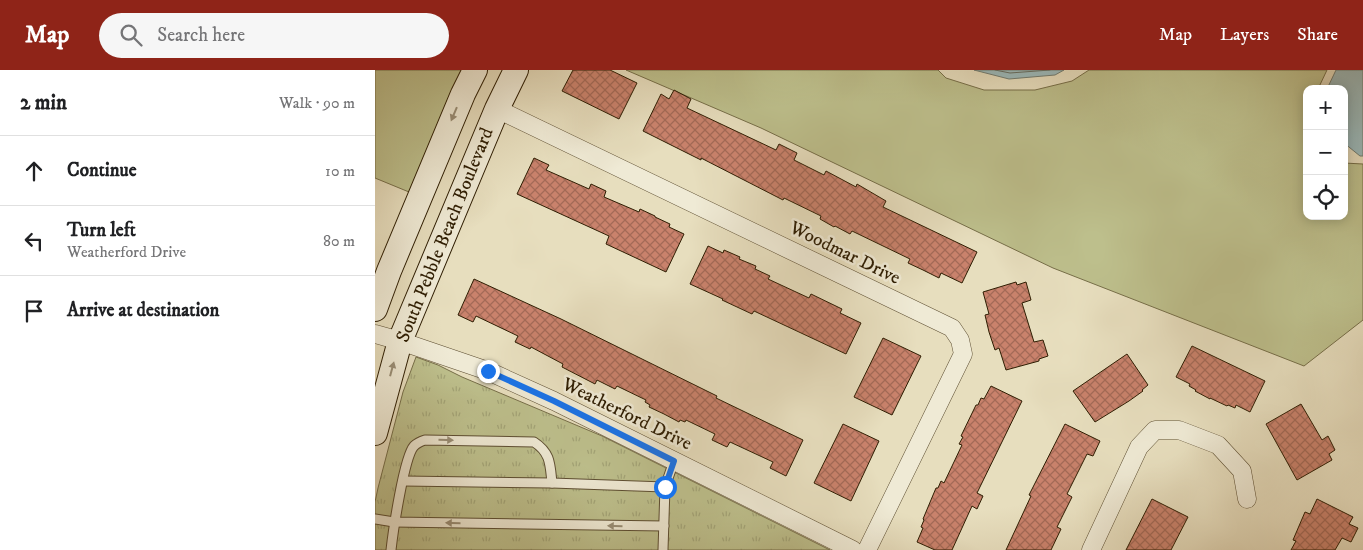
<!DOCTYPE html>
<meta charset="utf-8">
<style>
body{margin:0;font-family:"IM FELL DW Pica",serif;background:#f6f6f6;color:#202124}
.controls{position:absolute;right:15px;top:15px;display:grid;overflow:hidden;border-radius:10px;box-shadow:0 2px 12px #0003}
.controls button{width:45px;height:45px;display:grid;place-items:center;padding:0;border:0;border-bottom:1px solid #e0e0e0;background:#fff;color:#202124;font:25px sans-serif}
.stop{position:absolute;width:15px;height:15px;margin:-11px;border:4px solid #1a73e8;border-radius:50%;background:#fff}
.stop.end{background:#1a73e8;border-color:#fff;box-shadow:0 1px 5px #0008}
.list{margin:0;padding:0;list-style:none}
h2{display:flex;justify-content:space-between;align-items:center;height:65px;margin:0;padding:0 20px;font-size:21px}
h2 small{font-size:16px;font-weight:400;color:#757577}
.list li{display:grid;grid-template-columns:32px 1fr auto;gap:15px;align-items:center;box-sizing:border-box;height:70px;padding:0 20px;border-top:1px solid #e0e0e0}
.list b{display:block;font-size:19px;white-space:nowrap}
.list p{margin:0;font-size:16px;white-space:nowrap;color:#757577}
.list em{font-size:16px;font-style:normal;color:#757577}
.icon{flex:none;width:28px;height:28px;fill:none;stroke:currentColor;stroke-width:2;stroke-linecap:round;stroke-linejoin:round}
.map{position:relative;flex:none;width:988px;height:480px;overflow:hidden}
header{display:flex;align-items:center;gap:30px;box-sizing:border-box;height:70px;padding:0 25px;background:#8f2418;color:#fff}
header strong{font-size:24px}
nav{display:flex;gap:28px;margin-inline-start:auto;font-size:18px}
.search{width:350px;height:45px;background:#f6f6f6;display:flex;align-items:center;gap:12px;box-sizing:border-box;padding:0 18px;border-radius:28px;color:#757577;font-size:19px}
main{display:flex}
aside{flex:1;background:#fff}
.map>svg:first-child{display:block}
.green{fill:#bdbf8c;stroke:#766e48}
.park{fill:url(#park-tufts);stroke:#766e48}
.water{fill:#9bbabc;stroke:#707c72}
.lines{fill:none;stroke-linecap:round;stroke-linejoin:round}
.shore{stroke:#656c60;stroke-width:1}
.building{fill:url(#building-cross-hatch);stroke:#2f1e03}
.lane-casing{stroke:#5d4e32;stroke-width:11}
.street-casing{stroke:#5d4e32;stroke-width:19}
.secondary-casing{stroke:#2f1e03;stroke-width:26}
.lane{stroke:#efead5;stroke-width:9}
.street{stroke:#efead5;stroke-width:18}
.secondary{stroke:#efead5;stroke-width:24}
.oneway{fill:#998e76}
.route{stroke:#1a73e8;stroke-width:6}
.labels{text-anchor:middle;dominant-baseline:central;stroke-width:5;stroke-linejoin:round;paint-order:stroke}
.street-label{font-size:19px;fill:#2f1e03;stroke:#efead5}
</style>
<header>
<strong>Map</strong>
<div class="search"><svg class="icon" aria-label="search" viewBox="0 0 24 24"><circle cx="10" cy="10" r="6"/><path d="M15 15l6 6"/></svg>Search here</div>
<nav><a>Map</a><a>Layers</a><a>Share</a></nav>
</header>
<main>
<aside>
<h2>2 min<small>Walk · 90 m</small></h2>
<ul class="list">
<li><svg class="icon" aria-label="ahead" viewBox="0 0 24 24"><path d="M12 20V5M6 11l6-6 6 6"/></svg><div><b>Continue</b></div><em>10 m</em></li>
<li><svg class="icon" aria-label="left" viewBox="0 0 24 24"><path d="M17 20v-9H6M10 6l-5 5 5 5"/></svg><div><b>Turn left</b><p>Weatherford Drive</p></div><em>80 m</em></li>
<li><svg class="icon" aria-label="arrive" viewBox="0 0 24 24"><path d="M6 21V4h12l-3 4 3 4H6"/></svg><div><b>Arrive at destination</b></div></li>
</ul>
</aside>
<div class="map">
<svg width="988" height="480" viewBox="0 0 988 480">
<defs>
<pattern id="park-tufts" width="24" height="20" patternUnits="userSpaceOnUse" patternTransform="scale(1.25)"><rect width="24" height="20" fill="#bdbf8c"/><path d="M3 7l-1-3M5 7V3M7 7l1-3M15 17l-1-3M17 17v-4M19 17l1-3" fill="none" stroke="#a3a477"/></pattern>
<pattern id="building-cross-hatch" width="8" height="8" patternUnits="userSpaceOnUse" patternTransform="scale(1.25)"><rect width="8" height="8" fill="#c9826c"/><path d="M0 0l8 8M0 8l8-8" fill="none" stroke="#a46a57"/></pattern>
</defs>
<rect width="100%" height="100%" fill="#e7debe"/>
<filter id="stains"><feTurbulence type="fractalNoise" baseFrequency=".004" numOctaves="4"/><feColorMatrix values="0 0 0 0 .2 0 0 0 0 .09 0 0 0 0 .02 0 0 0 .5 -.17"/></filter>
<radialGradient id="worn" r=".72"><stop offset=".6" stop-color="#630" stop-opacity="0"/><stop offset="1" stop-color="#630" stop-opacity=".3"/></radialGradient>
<g class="green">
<path d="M0,0H89L67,47L34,122L0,108Z"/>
<path d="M251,0H563L571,8L609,20H660L697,11L714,0H952L943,19H932V146H969V93L988,94V250L929,296L678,198L386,58Z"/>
</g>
<path class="park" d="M41,287L63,295L87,307L227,366L455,480H0V432L3,418L28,322Z"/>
<g class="water">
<path d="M599,0H689L680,5L634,9Z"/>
<path d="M961,0H988V86H985L969,73V19H952Z"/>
</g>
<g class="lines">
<path class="shore" d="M620,0L635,3L675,0"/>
</g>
<g class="building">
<path d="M198,0H235L262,13L244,49L187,21Z"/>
<path d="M299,20L316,29L312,38L401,80L404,74L422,83L419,90L449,105L451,101L481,117L482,114L511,131L508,137L602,182L587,213L566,203L564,208L548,200L533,193L535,189L477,161L475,164L460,156L459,157L445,149L446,146L409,128L408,130L326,88V90L268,61L286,24L294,29Z"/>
<path d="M159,88L174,95L171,100L214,119L216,114L231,121L229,127L264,142L265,139L280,146V147L295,154L294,157L309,164L291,202L231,174L234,166L142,124Z"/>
<path d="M333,176L348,183L349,180L365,187L364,189L381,196L380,199L395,206L393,209L434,228L436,224L467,239L465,243L486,253L471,284L379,241L377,244L347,230L348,229L315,214Z"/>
<path d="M99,209L186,249L342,326L341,328L428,370L411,406L395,398L398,392L355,372L352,377L337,370L340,364L311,350L310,352L305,350L304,352L289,344L274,337L275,335L270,332L271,330L242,316L240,319L222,310L220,314L187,297L188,294L156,277L155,279L140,272L143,266L101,246L98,252L83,245Z"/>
<path d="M641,212L642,215L651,212L656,230L647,233L659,272L668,270L673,286L664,289V291L631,300L624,278L620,280L614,262L610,245L614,244L608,222Z"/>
<path d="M508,268L546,286L517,345L479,327Z"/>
<path d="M817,276L890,311L875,342L861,335L860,338L853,335L852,336L835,328V329L820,321L821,320L814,316L815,314L801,307Z"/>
<path d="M752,284L773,315L767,320L768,321L754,331L720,352L698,321Z"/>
<path d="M616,316L647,331L602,423L608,426L602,439L597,436L577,480H560L542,472L548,458L546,457L549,450L548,449L561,418H563L566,411L569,413L587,375L584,374L588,367L586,366L601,335H603L606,328L609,329Z"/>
<path d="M926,334L947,370L953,366L960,380L954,384L957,390L922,410L891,354Z"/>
<path d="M468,354L504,371L476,431L439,413Z"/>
<path d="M690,354L725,371L718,386L712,384L692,424L697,427L682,457L686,459L676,480H631L656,426L654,425Z"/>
<path d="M777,429L813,447L796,480H751Z"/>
<path d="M942,429L978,447L974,454L983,458L976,472L967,468L960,480H916L921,471L918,470L930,442L935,444Z"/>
</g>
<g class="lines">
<g class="lane-casing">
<g id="lane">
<path d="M28,411L177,413L290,417L299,391"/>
<path d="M0,449L19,452L289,456"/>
<path d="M16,480C18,462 29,387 39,376C42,373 47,371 50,370L159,372C176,383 175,395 177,413"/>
<path d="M288,480L290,417"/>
</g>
</g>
<g class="street-casing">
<g id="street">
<path d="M122,39L577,258L585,270L588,284L492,480"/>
<path d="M0,264L25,271L113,301L179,331L478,480"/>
<path d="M716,480L764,377L780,360H804L843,375L867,401L872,429"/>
</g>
</g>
<g class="secondary-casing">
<g id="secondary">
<path d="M0,239L14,201L88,24L100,0"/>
<path d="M0,363L25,271L122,39L141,0"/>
</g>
</g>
<use href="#lane" class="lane"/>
<use href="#street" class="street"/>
<use href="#secondary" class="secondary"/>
</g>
<defs><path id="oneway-solid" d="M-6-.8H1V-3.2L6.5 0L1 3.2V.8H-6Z" transform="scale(1.25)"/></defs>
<g class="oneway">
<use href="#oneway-solid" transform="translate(79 44) rotate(113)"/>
<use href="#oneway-solid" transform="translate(17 299) rotate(-75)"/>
<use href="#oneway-solid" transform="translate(71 370) rotate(1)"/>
<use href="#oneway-solid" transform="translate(78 453) rotate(-179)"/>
<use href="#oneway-solid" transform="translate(240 456) rotate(-179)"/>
</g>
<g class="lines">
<path class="route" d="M113,301L179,331L299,391L290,417"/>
</g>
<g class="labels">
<g class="street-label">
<text transform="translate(70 165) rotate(-68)">South Pebble Beach Boulevard</text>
<text transform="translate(470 183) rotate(26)">Woodmar Drive</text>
<text transform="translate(252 344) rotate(26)">Weatherford Drive</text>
</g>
</g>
<rect width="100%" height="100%" filter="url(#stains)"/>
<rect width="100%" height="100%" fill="url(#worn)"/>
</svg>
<div class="controls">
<button>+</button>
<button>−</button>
<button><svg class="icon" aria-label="locate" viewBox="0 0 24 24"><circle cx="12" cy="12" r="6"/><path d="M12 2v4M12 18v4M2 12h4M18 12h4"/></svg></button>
</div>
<div class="stop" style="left:290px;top:417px"></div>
<div class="stop end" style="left:113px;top:301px"></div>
</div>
</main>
